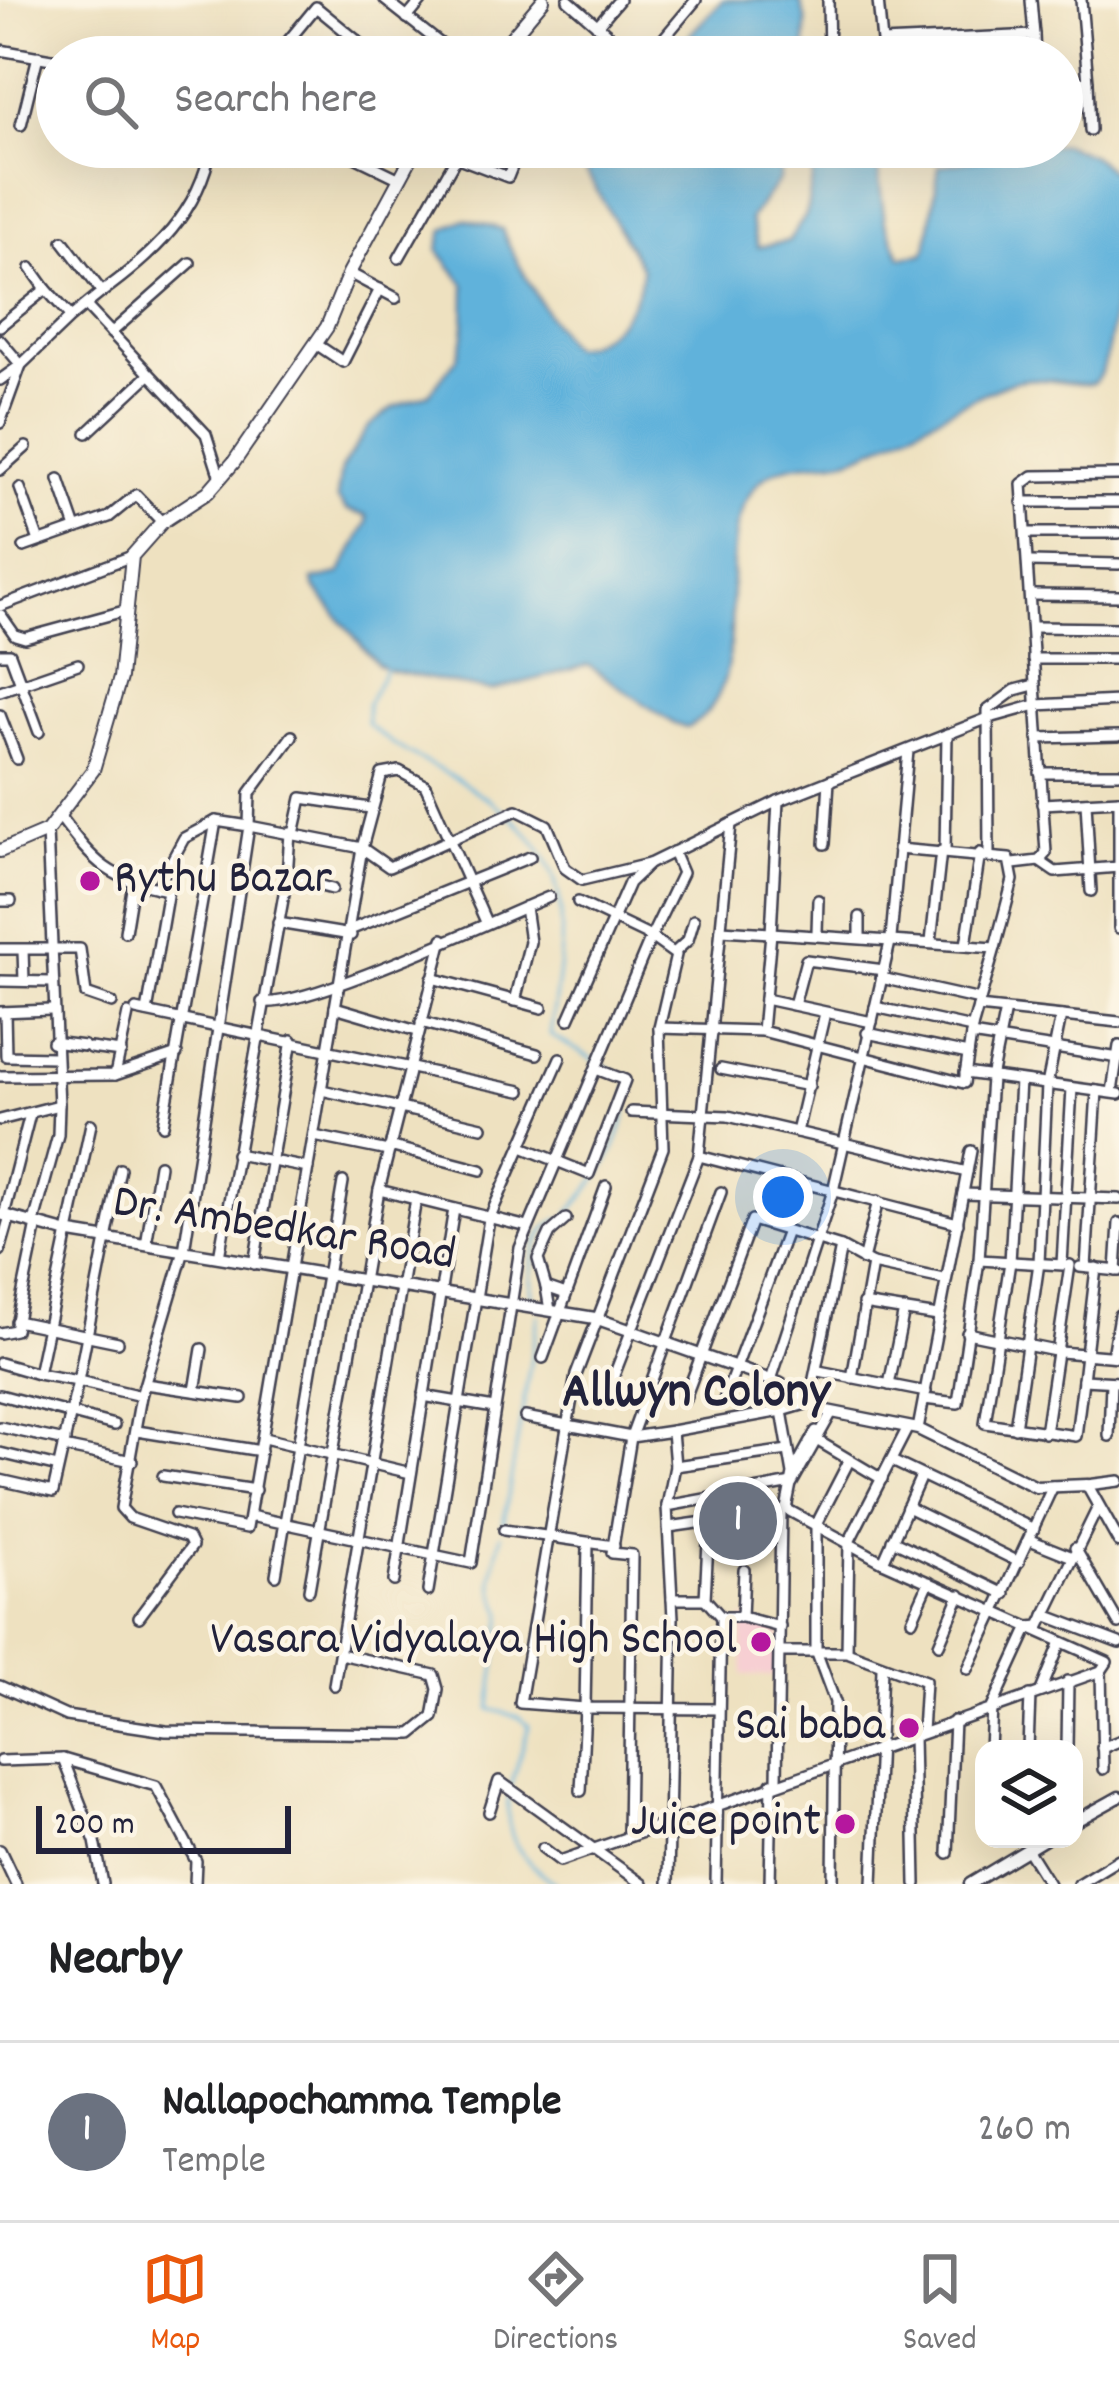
<!DOCTYPE html>
<style>
body{margin:0;font-family:Dekko,sans-serif;background:#f6f6f6;color:#202124}
.controls{position:absolute;right:36px;bottom:36px;display:grid;overflow:hidden;border-radius:24px;box-shadow:0 12px 48px #0002}
.controls button{width:108px;height:108px;display:grid;place-items:center;padding:0;border:0;border-bottom:3px solid #e0e0e0;background:#fff;color:#202124;font:60px sans-serif}
.scale{position:absolute;left:36px;bottom:30px;width:255px;box-sizing:border-box;padding-left:12px;border:6px solid #22223b;border-top:0;font-size:33px;line-height:42px;white-space:nowrap;color:#22223b;-webkit-text-stroke:9px #fcf5e5;paint-order:stroke}
.you{position:absolute;left:783px;top:1197px;width:42px;height:42px;margin:-30px;border:9px solid #fff;border-radius:50%;background:#1a73e8;box-shadow:0 0 0 18px #1a73e833}
.badge{display:grid;place-items:center;width:78px;height:78px;border-radius:50%;background:#ea580c;color:#fff;font-size:39px;font-weight:700}
.pin{position:absolute;translate:-50% -50%;border:6px solid #fff;box-shadow:0 3px 12px #0006}
.list{margin:0;padding:0;list-style:none}
h2{display:flex;justify-content:space-between;align-items:center;height:156px;margin:0;padding:0 48px;font-size:51px}
h2 small{font-size:39px;font-weight:400;color:#757577}
.list li{display:grid;grid-template-columns:78px 1fr auto;gap:36px;align-items:center;box-sizing:border-box;height:180px;padding:0 48px;border-top:3px solid #e0e0e0}
.list b{display:block;font-size:45px;white-space:nowrap}
.list p{margin:0;font-size:39px;white-space:nowrap;color:#757577}
.list em{font-size:39px;font-style:normal;color:#757577}
.icon{flex:none;width:66px;height:66px;fill:none;stroke:currentColor;stroke-width:2;stroke-linecap:round;stroke-linejoin:round}
.map{position:relative;flex:none;width:1119px;height:1884px;overflow:hidden}
.search{position:absolute;background:#fff;box-shadow:0 12px 48px #0002;left:36px;right:36px;top:36px;height:132px;display:flex;align-items:center;gap:30px;box-sizing:border-box;padding:0 42px;border-radius:66px;color:#757577;font-size:45px}
.sheet{height:336px;background:#fff}
nav{display:flex;justify-content:space-around;align-items:center;box-sizing:border-box;height:168px;border-top:3px solid #e0e0e0;background:#fff;font-size:33px;color:#757577}
nav a{display:grid;justify-items:center;gap:6px}
nav .on{color:#ea580c}
.map>svg:first-child{display:block}
.built{fill:#f7cfd3}
.water{fill:#61b2db;stroke:#426a8b;stroke-width:3}
.lines{fill:none;stroke-linecap:round;stroke-linejoin:round}
.stream{stroke:#61b2db;stroke-width:3}
.minor-casing{stroke:#413f4f;stroke-width:14}
.tertiary-casing{stroke:#413f4f;stroke-width:15}
.secondary-casing{stroke:#413f4f;stroke-width:16}
.minor{stroke:#fff;stroke-width:9}
.tertiary{stroke:#fff;stroke-width:10}
.secondary{stroke:#fff;stroke-width:12}
.poi-dot{fill:#b5179e;stroke:#fcf5e5;stroke-width:4.5}
.labels{text-anchor:middle;dominant-baseline:central;stroke-width:9;stroke-linejoin:round;paint-order:stroke}
.poi-label{font-size:48px;fill:#22223b;stroke:#fcf5e5;text-anchor:end}
.street-label{font-size:48px;fill:#22223b;stroke:#fcf5e5}
.neighbourhood-label{font-size:51px;font-weight:bold;fill:#22223b;stroke:#fcf5e5}
</style>
<div class="map">
<svg width="1119" height="1884" viewBox="0 0 1119 1884">
<rect width="100%" height="100%" fill="#fcf5e5"/>
<filter id="ink" filterUnits="userSpaceOnUse"><feTurbulence type="fractalNoise" baseFrequency=".00833" numOctaves="2"/><feDisplacementMap in="SourceGraphic" scale="24" xChannelSelector="R" yChannelSelector="G"/><feConvolveMatrix kernelMatrix="1 2 1 2 8 2 1 2 1" color-interpolation-filters="sRGB"/></filter>
<filter id="wash" filterUnits="userSpaceOnUse"><feTurbulence type="fractalNoise" baseFrequency=".004" numOctaves="4" result="noise"/><feDisplacementMap in="SourceGraphic" scale="48" xChannelSelector="R" yChannelSelector="G"/><feGaussianBlur stdDeviation="2.7" result="paint"/><feColorMatrix in="noise" values="0 0 0 0 0 0 0 0 0 0 0 0 0 0 0 0 0 1.4 0 .05"/><feComposite in="paint" operator="in"/></filter>
<g filter="url(#wash)">
<rect width="100%" height="100%" fill="#eee1c0"/>
<path class="built" d="M742,1617L779,1633L778,1676L743,1675Z"/>
<g class="water">
<path d="M723,0H800L806,20L805,57H680L691,33Z"/>
<path d="M1062,144L1091,155L1119,177C1119,210 1119,380 1090,384C1064,386 1037,373 1009,383C956,402 907,437 853,457C826,466 790,458 765,477C697,531 770,685 687,728L674,724L588,665L491,691L391,671L377,664L314,587L313,580L340,574L367,523V516L346,510L337,498L341,469L368,427L392,408L429,394L457,358L464,336L465,285L438,250L444,230L465,219L502,229C507,246 559,338 571,347C609,343 639,307 642,269L584,168L582,147H641L663,158L670,156L669,147H785L779,180L750,219L758,247L789,241L806,215L815,163C836,142 860,151 878,171L885,222L901,257L923,254L927,247L939,166Z"/>
</g>
<g class="lines">
<g class="stream">
<path d="M386,668L367,705V724C396,750 428,762 461,782C581,853 568,912 550,1035L614,1071"/>
<path d="M568,1214C607,1171 627,1137 630,1077L623,1074"/>
<path d="M532,1302C530,1273 530,1233 559,1219"/>
<path d="M503,1526L538,1316"/>
<path d="M501,1535C493,1573 486,1579 503,1613L490,1709L519,1717L529,1726L511,1786"/>
<path d="M509,1795C502,1837 523,1862 556,1884"/>
</g>
</g>
</g>
<g filter="url(#ink)">
<g class="lines">
<g class="minor-casing">
<g id="minor">
<path d="M385,0L456,56L497,54"/>
<path d="M568,0L634,57"/>
<path d="M828,0L829,57"/>
<path d="M878,0L882,42L1034,35L1035,57"/>
<path d="M1031,0L1034,35"/>
<path d="M1081,0L1088,82"/>
<path d="M407,18L422,0"/>
<path d="M597,26L619,0"/>
<path d="M517,32L545,57"/>
<path d="M0,50L57,60"/>
<path d="M275,57L316,7L377,57"/>
<path d="M648,57L696,0"/>
<path d="M1062,84L1088,82L1090,130"/>
<path d="M21,125L38,56"/>
<path d="M334,147L400,179"/>
<path d="M430,147L508,177L520,147"/>
<path d="M171,161L174,147"/>
<path d="M63,241L102,292L71,317"/>
<path d="M399,258L456,158"/>
<path d="M31,268L46,289"/>
<path d="M349,273L396,298"/>
<path d="M102,292C154,254 199,213 211,147"/>
<path d="M86,306L206,434L220,478"/>
<path d="M0,326L46,289L71,317L21,365L0,423"/>
<path d="M111,333L190,263"/>
<path d="M0,340L21,365L0,380"/>
<path d="M316,344L343,362L380,289"/>
<path d="M87,433L149,375"/>
<path d="M0,470L26,447"/>
<path d="M59,479L76,528"/>
<path d="M20,488L39,541"/>
<path d="M1022,502H1119"/>
<path d="M1026,533H1119"/>
<path d="M24,547L109,517L136,495L162,522"/>
<path d="M1030,562L1119,564"/>
<path d="M1033,595L1119,596"/>
<path d="M0,606L132,556"/>
<path d="M1,615L15,635L25,638L124,611"/>
<path d="M1034,627L1119,628"/>
<path d="M0,654H10L39,732"/>
<path d="M1033,659H1119"/>
<path d="M0,691L78,664"/>
<path d="M0,715L17,759"/>
<path d="M292,736L250,793L249,826L362,848L382,774L399,771L425,785L486,922"/>
<path d="M1038,738L1119,736"/>
<path d="M1040,773H1119"/>
<path d="M1119,800V928"/>
<path d="M1086,802L1091,891"/>
<path d="M1042,804L1119,800"/>
<path d="M60,817C96,865 109,879 168,890L147,1012"/>
<path d="M290,833L287,877L332,889"/>
<path d="M294,834L302,798L370,808"/>
<path d="M825,844L829,781"/>
<path d="M898,849L1009,859L1013,880L995,948"/>
<path d="M945,852L947,734"/>
<path d="M989,854L988,710L1015,690L1034,685"/>
<path d="M1039,861L1055,872L1119,867"/>
<path d="M1013,864L1039,861L1046,853L1022,484L1033,476L1119,475"/>
<path d="M157,888L184,838L216,821"/>
<path d="M0,901H11"/>
<path d="M278,923L351,935"/>
<path d="M352,929L530,857"/>
<path d="M721,930L771,933L778,801"/>
<path d="M125,932L133,883"/>
<path d="M817,932L818,900"/>
<path d="M860,936V917"/>
<path d="M931,942L941,851"/>
<path d="M966,945L980,853"/>
<path d="M0,949H80L86,994L112,1003"/>
<path d="M23,950L24,981"/>
<path d="M674,953L688,940L694,920"/>
<path d="M432,978L542,1008"/>
<path d="M881,978L980,1000"/>
<path d="M0,981L52,982"/>
<path d="M765,999L872,1022"/>
<path d="M515,1001L530,942L525,907"/>
<path d="M262,1002C307,1008 495,919 549,897"/>
<path d="M794,1005L806,960L884,970"/>
<path d="M335,1007L417,1031"/>
<path d="M978,1007L1119,1022"/>
<path d="M136,1010L521,1091"/>
<path d="M0,1012L51,1010"/>
<path d="M5,1012L6,1056L54,1057"/>
<path d="M569,1019L629,883L649,864L778,801L986,719L1036,705L1119,701"/>
<path d="M421,1022L537,1054"/>
<path d="M659,1028L762,1031L964,1083L972,1028L875,1007"/>
<path d="M762,1031L771,933L995,948L972,1028"/>
<path d="M867,1033L968,1054"/>
<path d="M971,1035L1119,1058"/>
<path d="M52,1042L84,1046"/>
<path d="M90,1048L121,1052"/>
<path d="M721,1069L809,1086"/>
<path d="M965,1073L1119,1094"/>
<path d="M115,1075L128,1014"/>
<path d="M0,1076L115,1075L177,1054"/>
<path d="M1020,1081L1010,1262L985,1423L1076,1436L1083,1380L1119,1382"/>
<path d="M322,1090L482,1127"/>
<path d="M1112,1092L1119,1046"/>
<path d="M631,1112L728,1116L967,1172"/>
<path d="M0,1120L59,1105"/>
<path d="M797,1132L825,1013"/>
<path d="M314,1136L388,1151L393,1147L481,1170"/>
<path d="M522,1147L589,1174L625,1080L596,1069"/>
<path d="M236,1154L308,1168"/>
<path d="M699,1156L958,1223"/>
<path d="M379,1190L528,1227"/>
<path d="M963,1194L1119,1199"/>
<path d="M4,1215L30,1114"/>
<path d="M34,1222L58,1135L59,1105L47,831"/>
<path d="M146,1245L159,1165"/>
<path d="M841,1247L809,1403L782,1411L793,1474L786,1509L883,1562L1107,1662L1101,1671L1103,1769"/>
<path d="M0,1251L10,1216"/>
<path d="M219,1257L287,877"/>
<path d="M863,1260L878,1201"/>
<path d="M979,1260L1063,1265"/>
<path d="M254,1264L292,1040"/>
<path d="M1062,1264L1072,1088"/>
<path d="M1080,1267L1119,1271"/>
<path d="M1086,1267L1097,1091"/>
<path d="M1116,1271L1119,1223"/>
<path d="M546,1287L538,1259L550,1233L566,1219"/>
<path d="M863,1304L938,1316"/>
<path d="M550,1310L546,1287L566,1294"/>
<path d="M16,1321L118,1342"/>
<path d="M0,1333L15,1330L37,1224"/>
<path d="M967,1333L1060,1352L1119,1357"/>
<path d="M1112,1356L1119,1315"/>
<path d="M543,1358L606,1186"/>
<path d="M0,1363L38,1374L91,1124"/>
<path d="M819,1371L926,1392"/>
<path d="M38,1374L78,1381L120,1169"/>
<path d="M852,1378L872,1264L943,1279"/>
<path d="M771,1380L833,1191L891,938L908,751"/>
<path d="M1083,1380L1096,1268"/>
<path d="M145,1384L242,1398"/>
<path d="M889,1385L904,1310"/>
<path d="M195,1391L202,1349"/>
<path d="M608,1391L699,1156L731,824"/>
<path d="M0,1395L114,1425"/>
<path d="M423,1396L494,1408"/>
<path d="M924,1399L958,1403L979,1260L991,1078L1005,1010"/>
<path d="M724,1400L787,1231"/>
<path d="M684,1401L752,1220L841,1247L872,1264"/>
<path d="M525,1417L631,1437L672,1431L675,1466L788,1450"/>
<path d="M0,1427L65,1441"/>
<path d="M1015,1428L1039,1263L1047,1085L1061,1016"/>
<path d="M918,1429L971,1151"/>
<path d="M137,1431L261,1451"/>
<path d="M672,1431L782,1411"/>
<path d="M1045,1433L1070,1265"/>
<path d="M1109,1436L1111,1382"/>
<path d="M264,1438L411,1473"/>
<path d="M818,1441L882,1479"/>
<path d="M63,1447L132,1461"/>
<path d="M0,1453L58,1467"/>
<path d="M892,1461L1034,1529"/>
<path d="M795,1469L816,1431"/>
<path d="M163,1476L255,1490"/>
<path d="M0,1480L53,1492L78,1381L141,1396"/>
<path d="M1087,1485L1119,1481"/>
<path d="M667,1506L792,1483L832,1412"/>
<path d="M907,1507L1019,1562"/>
<path d="M175,1514L247,1528L362,848L389,867L517,810L547,825L565,868L582,880L649,864"/>
<path d="M250,1516L471,1563L520,1248L651,937L578,902"/>
<path d="M709,1523L705,1599L721,1617L716,1884"/>
<path d="M669,1527L782,1511"/>
<path d="M504,1530L614,1546"/>
<path d="M892,1540L1005,1594"/>
<path d="M1030,1540L1070,1556"/>
<path d="M588,1544L585,1708L719,1709"/>
<path d="M1075,1548L1119,1624"/>
<path d="M883,1562L921,1476"/>
<path d="M276,1575L343,1182"/>
<path d="M394,1581L454,1209"/>
<path d="M309,1590L379,1190L443,939"/>
<path d="M428,1591L489,1219L560,1058"/>
<path d="M672,1599H705"/>
<path d="M1045,1615L1119,1643"/>
<path d="M139,1617L192,1546L188,1538L130,1518L121,1508L141,1396L184,1251L249,826L216,821L163,1125"/>
<path d="M721,1617H742L744,1570"/>
<path d="M742,1617L780,1627"/>
<path d="M912,1620L929,1582"/>
<path d="M939,1644L960,1595"/>
<path d="M779,1652H847L925,1681L922,1732"/>
<path d="M847,1652L849,1542L908,1427"/>
<path d="M968,1669L1053,1486"/>
<path d="M334,1685L416,1199"/>
<path d="M0,1686L66,1716L166,1731L412,1734L433,1717L438,1689L434,1675L340,1654"/>
<path d="M1041,1691L1061,1642"/>
<path d="M913,1735L916,1884"/>
<path d="M1102,1748L1119,1741"/>
<path d="M990,1749L992,1708L1029,1627L1040,1626L1098,1507"/>
<path d="M1028,1749L1030,1695"/>
<path d="M1067,1749L1068,1681"/>
<path d="M63,1759L95,1841L103,1884"/>
<path d="M0,1761L63,1759L156,1786L196,1861L195,1884"/>
<path d="M777,1781L781,1511"/>
<path d="M581,1791L585,1708L520,1703L576,1375L663,1148L659,1028L676,955L651,937L682,873L673,852"/>
<path d="M489,1812L499,1781L642,1884"/>
<path d="M628,1836L632,1555L612,1553L631,1437L721,1192"/>
<path d="M543,1848L560,1861L1101,1671"/>
<path d="M1027,1849L1049,1884"/>
<path d="M0,1850L16,1884"/>
<path d="M948,1853L954,1721"/>
<path d="M668,1884L673,1618L667,1506L675,1466"/>
<path d="M770,1884L772,1783"/>
<path d="M833,1884L835,1702L816,1651V1525L849,1461"/>
<path d="M873,1884L882,1668"/>
<path d="M1078,1884L1119,1859"/>
</g>
</g>
<g class="tertiary-casing">
<g id="tertiary">
<path d="M0,1214L65,1232L595,1318L779,1383L827,1411L918,1429L1036,1487L1087,1485L1119,1542"/>
<path d="M1074,1822L1119,1797"/>
<path d="M970,1884L1045,1839"/>
</g>
</g>
<g class="secondary-casing">
<g id="secondary">
<path d="M495,57L543,0"/>
<path d="M0,851L47,831L93,770L120,678L132,556L162,522L208,492L234,462L327,327L349,273L417,147"/>
</g>
</g>
<use href="#minor" class="minor"/>
<use href="#tertiary" class="tertiary"/>
<use href="#secondary" class="secondary"/>
</g>
</g>
<g class="poi-dot">
<circle cx="90" cy="881" r="12"/>
<circle cx="761" cy="1642" r="12"/>
<circle cx="909" cy="1728" r="12"/>
<circle cx="845" cy="1824" r="12"/>
</g>
<g class="labels">
<g class="poi-label">
<text x="114" y="881" text-anchor="start">Rythu Bazar</text>
<text x="737" y="1642">Vasara Vidyalaya High School</text>
<text x="885" y="1728">Sai baba</text>
<text x="821" y="1824">Juice point</text>
</g>
<g class="street-label">
<text transform="translate(284 1231) rotate(9)">Dr. Ambedkar Road</text>
</g>
<g class="neighbourhood-label">
<text x="696" y="1395">Allwyn Colony</text>
</g>
</g>
</svg>
<div class="controls">
<button><svg class="icon" aria-label="layers" viewBox="0 0 24 24"><path d="M12 4l9 5-9 5-9-5zM3 14l9 5 9-5"/></svg></button>
</div>
<div class="scale">200 m</div>
<div class="you"></div>
<div class="pin badge" style="left:738px;top:1521px;background:#6b7280">1</div>
<div class="search"><svg class="icon" aria-label="search" viewBox="0 0 24 24"><circle cx="10" cy="10" r="6"/><path d="M15 15l6 6"/></svg>Search here</div>
</div>
<section class="sheet">
<h2>Nearby<small></small></h2>
<ul class="list">
<li><span class="badge" style="background:#6b7280">1</span><div><b>Nallapochamma Temple</b><p>Temple</p></div><em>260 m</em></li>
</ul>
</section>
<nav>
<a class="on"><svg class="icon" aria-label="map" viewBox="0 0 24 24"><path d="M3 6l6-2 6 2 6-2v14l-6 2-6-2-6 2zM9 4v14M15 6v14"/></svg>Map</a>
<a><svg class="icon" aria-label="directions" viewBox="0 0 24 24"><path d="M12 3l9 9-9 9-9-9zM9 14v-3h6M13 9l2 2-2 2"/></svg>Directions</a>
<a><svg class="icon" aria-label="saved" viewBox="0 0 24 24"><path d="M7 4h10v16l-5-4-5 4z"/></svg>Saved</a>
</nav>
